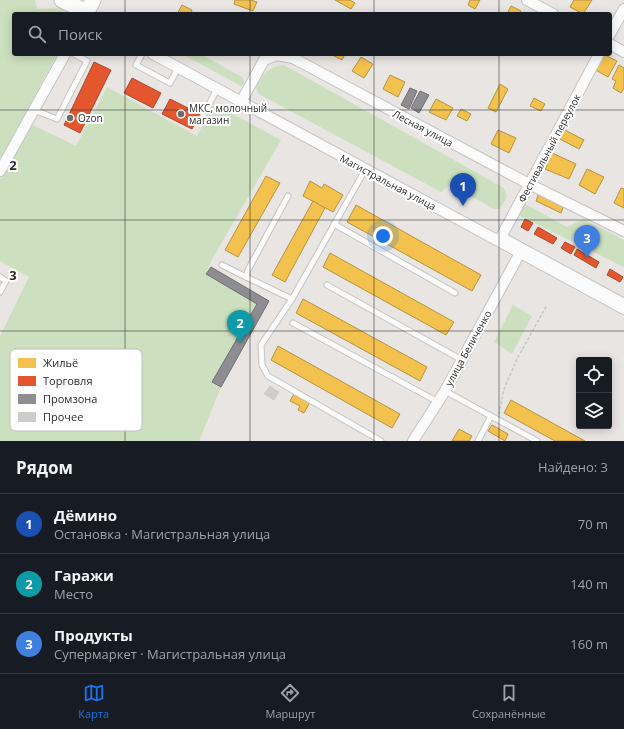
<!DOCTYPE html>
<html lang="ru">
<meta charset="utf-8">
<style>
body{margin:0;font-family:"Open Sans",sans-serif;background:#242831;color:#f1f3f6}
.controls{position:absolute;right:12px;bottom:12px;display:grid;overflow:hidden;border-radius:4px;box-shadow:0 2px 10px #0003}
.controls button{width:36px;height:36px;display:grid;place-items:center;padding:0;border:0;border-bottom:1px solid #363941;background:#171b24;color:#f1f3f6;font:20px sans-serif}
.you{position:absolute;left:383px;top:236px;width:14px;height:14px;margin:-10px;border:3px solid #fff;border-radius:50%;background:#1a73e8;box-shadow:0 0 0 6px #1a73e833}
.badge{display:grid;place-items:center;width:26px;height:26px;border-radius:50%;background:#1a73e8;color:#fff;font-size:13px;font-weight:700}
.pin{position:absolute;translate:-50% -33px;filter:drop-shadow(0 1px 2px #0008)}
.pin::after{content:'';position:absolute;top:21px;width:14px;height:12px;background:inherit;clip-path:polygon(0 0,100% 0,50% 100%)}
.list{margin:0;padding:0;list-style:none}
h2{display:flex;justify-content:space-between;align-items:center;height:52px;margin:0;padding:0 16px;font-size:17px}
h2 small{font-size:13px;font-weight:400;color:#9ea1a6}
.list li{display:grid;grid-template-columns:26px 1fr auto;gap:12px;align-items:center;box-sizing:border-box;height:60px;padding:0 16px;border-top:1px solid #363941}
.list b{display:block;font-size:15px;white-space:nowrap}
.list p{margin:0;font-size:13px;white-space:nowrap;color:#9ea1a6}
.list em{font-size:13px;font-style:normal;color:#9ea1a6}
.icon{flex:none;width:22px;height:22px;fill:none;stroke:currentColor;stroke-width:2;stroke-linecap:round;stroke-linejoin:round}
.map{position:relative;flex:none;width:624px;height:441px;overflow:hidden}
.search{position:absolute;background:#171b24;box-shadow:0 2px 10px #0003;left:12px;right:12px;top:12px;height:44px;display:flex;align-items:center;gap:10px;box-sizing:border-box;padding:0 14px;border-radius:4px;color:#9ea1a6;font-size:15px}
.sheet{height:232px;background:#171b24}
nav{display:flex;justify-content:space-around;align-items:center;box-sizing:border-box;height:56px;border-top:1px solid #363941;background:#171b24;font-size:11px;color:#9ea1a6}
nav a{display:grid;justify-items:center;gap:2px}
nav .on{color:#1a73e8}
.map>svg:first-child{display:block}
.green{fill:#cce0bf}
.homes{fill:#f2c14e;stroke:#b69444}
.shops{fill:#e4572e;stroke:#ac4a2d}
.industry{fill:#8d8d92;stroke:#707073}
.building{fill:#cfcdcb;stroke:#d3d1ce}
.lines{fill:none;stroke-linecap:round;stroke-linejoin:round}
.lane-casing{stroke:#c4c4c4;stroke-width:7}
.street-casing{stroke:#c4c4c4;stroke-width:12}
.secondary-casing{stroke:#c4c4c4;stroke-width:17}
.path{stroke:#c6c6c6;stroke-width:1.5;stroke-dasharray:3 2;stroke-linecap:butt}
.lane{stroke:#fcfbfb;stroke-width:5}
.street{stroke:#fcfbfb;stroke-width:10}
.secondary{stroke:#fcfbfb;stroke-width:15}
.grid{fill:none;stroke:#2b2b2b;stroke-width:1;stroke-opacity:0.55}
.poi-dot{fill:#6d6c6b;stroke:#fff;stroke-width:1.5}
.labels{text-anchor:middle;dominant-baseline:central;stroke-width:4;stroke-linejoin:round;paint-order:stroke}
.poi-label{font-size:10px;fill:#2b2b2b;stroke:#fff;text-anchor:start}
.street-label{font-size:10px;fill:#2b2b2b;stroke:#fff}
.key{fill:#fff;stroke:#bfbfbf;stroke-width:1}
.key-label{font-size:11px;fill:#2b2b2b}
.grid-label{font-size:13px;text-anchor:middle;font-weight:bold;fill:#2b2b2b;stroke:#fff;stroke-width:4;stroke-linejoin:round;paint-order:stroke}
</style>
<div class="map">
<svg width="624" height="441" viewBox="0 0 624 441">
<rect width="100%" height="100%" fill="#e8e5e2"/>
<g class="green">
<path d="M0,0H35L37,9L61,8L66,14H14V54H57L0,161Z"/>
<path d="M182,54H200L242,77L244,83L241,86Z"/>
<path d="M284,65L504,188L507,197L500,209H494L457,188L449,186L441,192L259,94L256,88C263,74 267,67 284,65Z"/>
<path d="M107,87L197,136L214,104L281,140L211,261L206,273L257,304L212,382L221,387L199,441H0V336L29,277L0,261V180L31,124L76,146Z"/>
<path d="M522,205H527L567,227L583,219L624,240V267L520,216L519,212Z"/>
<path d="M513,305L532,316L512,354L494,342Z"/>
</g>
<g class="homes">
<path d="M235,0H251L257,2L253,11L234,4Z"/>
<path d="M335,0H350L355,3L351,9Z"/>
<path d="M470,0H480L475,9L468,5Z"/>
<path d="M574,0H592L583,14L570,7Z"/>
<path d="M182,5L192,10L191,14H177Z"/>
<path d="M511,6L521,11L520,14H507Z"/>
<path d="M330,54H345L342,60Z"/>
<path d="M603,54L617,61L608,77L594,69Z"/>
<path d="M361,57L373,64L364,78L352,71Z"/>
<path d="M619,65L624,68V88L621,93L613,88L616,81L612,79Z"/>
<path d="M390,75L405,82L398,97L383,89Z"/>
<path d="M500,84L508,89L496,112L488,108Z"/>
<path d="M534,98L545,104L541,111L530,106Z"/>
<path d="M436,99L453,108L446,120L429,112Z"/>
<path d="M461,109L471,114L467,121L457,116Z"/>
<path d="M563,129L584,140L579,149L558,138Z"/>
<path d="M498,130L516,138L509,153L491,144Z"/>
<path d="M552,153L576,164L569,179L545,169Z"/>
<path d="M587,169L604,177L595,194L579,185Z"/>
<path d="M266,176L280,183L238,257L225,250Z"/>
<path d="M310,181L322,188L324,184L343,195L333,212L303,196Z"/>
<path d="M621,188L624,189V208L614,203Z"/>
<path d="M540,191L565,203L561,213L536,201Z"/>
<path d="M313,201L325,208L285,282L272,275Z"/>
<path d="M356,205L481,275L472,291L347,222Z"/>
<path d="M330,253L454,322L446,335L323,267Z"/>
<path d="M303,299L427,367L420,381L296,313Z"/>
<path d="M278,346L400,414L392,428L271,360Z"/>
<path d="M294,394L310,402L304,413L298,410L300,406L290,401Z"/>
<path d="M511,400L585,441H555L504,413Z"/>
<path d="M492,425L508,434L505,441L488,431Z"/>
<path d="M459,429L472,436L469,441H452Z"/>
</g>
<g class="shops">
<path d="M94,62L111,70L80,133L64,125Z"/>
<path d="M132,78L161,93L153,108L124,93Z"/>
<path d="M170,99L200,114L192,129L162,114Z"/>
<path d="M525,219L533,223L528,231L521,227Z"/>
<path d="M538,227L557,238L553,244L534,234Z"/>
<path d="M565,242L575,247L571,254L561,248Z"/>
<path d="M577,249L599,262L596,268L574,255Z"/>
<path d="M610,269L623,277L620,282L607,275Z"/>
</g>
<g class="industry">
<path d="M410,88L417,91L409,109L401,105Z"/>
<path d="M420,91L429,95L419,113L411,108Z"/>
<path d="M211,267L269,301L221,387L212,382L257,304L206,274Z"/>
</g>
<path class="building" d="M270,386L279,392L274,400L264,394Z"/>
<g class="lines">
<g class="lane-casing">
<g id="lane">
<path d="M142,54L136,65L170,83L178,68"/>
<path d="M34,110L57,119L87,61L74,54"/>
<path d="M203,116L217,89"/>
<path d="M288,196L248,270L246,277L292,299L365,170"/>
<path d="M334,224L455,293"/>
<path d="M502,235L624,301"/>
<path d="M222,265L246,277"/>
<path d="M0,277L6,281L0,292"/>
<path d="M327,285L462,360"/>
<path d="M292,299L261,345L262,365L268,376L381,441"/>
<path d="M293,323L438,402"/>
<path d="M445,391L537,441"/>
<path d="M478,441L491,416"/>
</g>
</g>
<g class="street-casing">
<g id="street">
<path d="M527,0L553,14"/>
<path d="M610,34L624,9"/>
<path d="M610,44L624,52"/>
<path d="M153,54L624,309"/>
<path d="M241,102L264,60L277,55L293,58L529,184L624,231"/>
<path d="M0,171L65,54"/>
<path d="M499,241L599,54"/>
<path d="M413,441L445,391L520,253"/>
</g>
</g>
<g class="secondary-casing">
<path id="secondary" d="M62,0L87,12L93,0"/>
</g>
<path class="path" d="M499,414L504,389L518,357L547,305"/>
<use href="#lane" class="lane"/>
<use href="#street" class="street"/>
<use href="#secondary" class="secondary"/>
</g>
<path class="grid" d="M125,0V14M250,0V14M374,0V14M499,0V14M125,54V441M250,54V441M374,54V441M499,54V441M0,110H624M0,220H624M0,331H624"/>
<g class="poi-dot">
<circle cx="181" cy="114" r="4"/>
<circle cx="70" cy="118" r="4"/>
</g>
<g class="labels">
<g class="poi-label">
<text x="189" y="108">МКС, молочный<tspan x="189" dy="12">магазин</tspan></text>
<text x="78" y="118">Ozon</text>
</g>
<g class="street-label">
<text transform="translate(423 128) rotate(28)">Лесная улица</text>
<text transform="translate(549 148) rotate(-62)">Фестивальный переулок</text>
<text transform="translate(388 182) rotate(28)">Магистральная улица</text>
<text transform="translate(468 348) rotate(-61)">улица Беличенко</text>
</g>
</g>
<rect x="10" y="349" width="132" height="82" rx="6" class="key"/>
<rect x="18" y="358" width="18" height="10" fill="#f2c14e"/>
<rect x="18" y="376" width="18" height="10" fill="#e4572e"/>
<rect x="18" y="394" width="18" height="10" fill="#8d8d92"/>
<rect x="18" y="412" width="18" height="10" fill="#cfcdcb"/>
<g class="key-label">
<text x="43" y="367">Жильё</text>
<text x="43" y="385">Торговля</text>
<text x="43" y="403">Промзона</text>
<text x="43" y="421">Прочее</text>
</g>
<g class="grid-label">
<text x="13" y="170">2</text>
<text x="13" y="280">3</text>
</g>
</svg>
<div class="controls">
<button><svg class="icon" aria-label="locate" viewBox="0 0 24 24"><circle cx="12" cy="12" r="6"/><path d="M12 2v4M12 18v4M2 12h4M18 12h4"/></svg></button>
<button><svg class="icon" aria-label="layers" viewBox="0 0 24 24"><path d="M12 4l9 5-9 5-9-5zM3 14l9 5 9-5"/></svg></button>
</div>
<div class="you"></div>
<div class="pin badge" style="left:463px;top:206px;background:#1a4fb4">1</div>
<div class="pin badge" style="left:240px;top:343px;background:#0f9aa8">2</div>
<div class="pin badge" style="left:587px;top:258px;background:#3f7fe0">3</div>
<div class="search"><svg class="icon" aria-label="search" viewBox="0 0 24 24"><circle cx="10" cy="10" r="6"/><path d="M15 15l6 6"/></svg>Поиск</div>
</div>
<section class="sheet">
<h2>Рядом<small>Найдено: 3</small></h2>
<ul class="list">
<li><span class="badge" style="background:#1a4fb4">1</span><div><b>Дёмино</b><p>Остановка · Магистральная улица</p></div><em>70 m</em></li>
<li><span class="badge" style="background:#0f9aa8">2</span><div><b>Гаражи</b><p>Место</p></div><em>140 m</em></li>
<li><span class="badge" style="background:#3f7fe0">3</span><div><b>Продукты</b><p>Супермаркет · Магистральная улица</p></div><em>160 m</em></li>
</ul>
</section>
<nav>
<a class="on"><svg class="icon" aria-label="map" viewBox="0 0 24 24"><path d="M3 6l6-2 6 2 6-2v14l-6 2-6-2-6 2zM9 4v14M15 6v14"/></svg>Карта</a>
<a><svg class="icon" aria-label="directions" viewBox="0 0 24 24"><path d="M12 3l9 9-9 9-9-9zM9 14v-3h6M13 9l2 2-2 2"/></svg>Маршрут</a>
<a><svg class="icon" aria-label="saved" viewBox="0 0 24 24"><path d="M7 4h10v16l-5-4-5 4z"/></svg>Сохранённые</a>
</nav>
